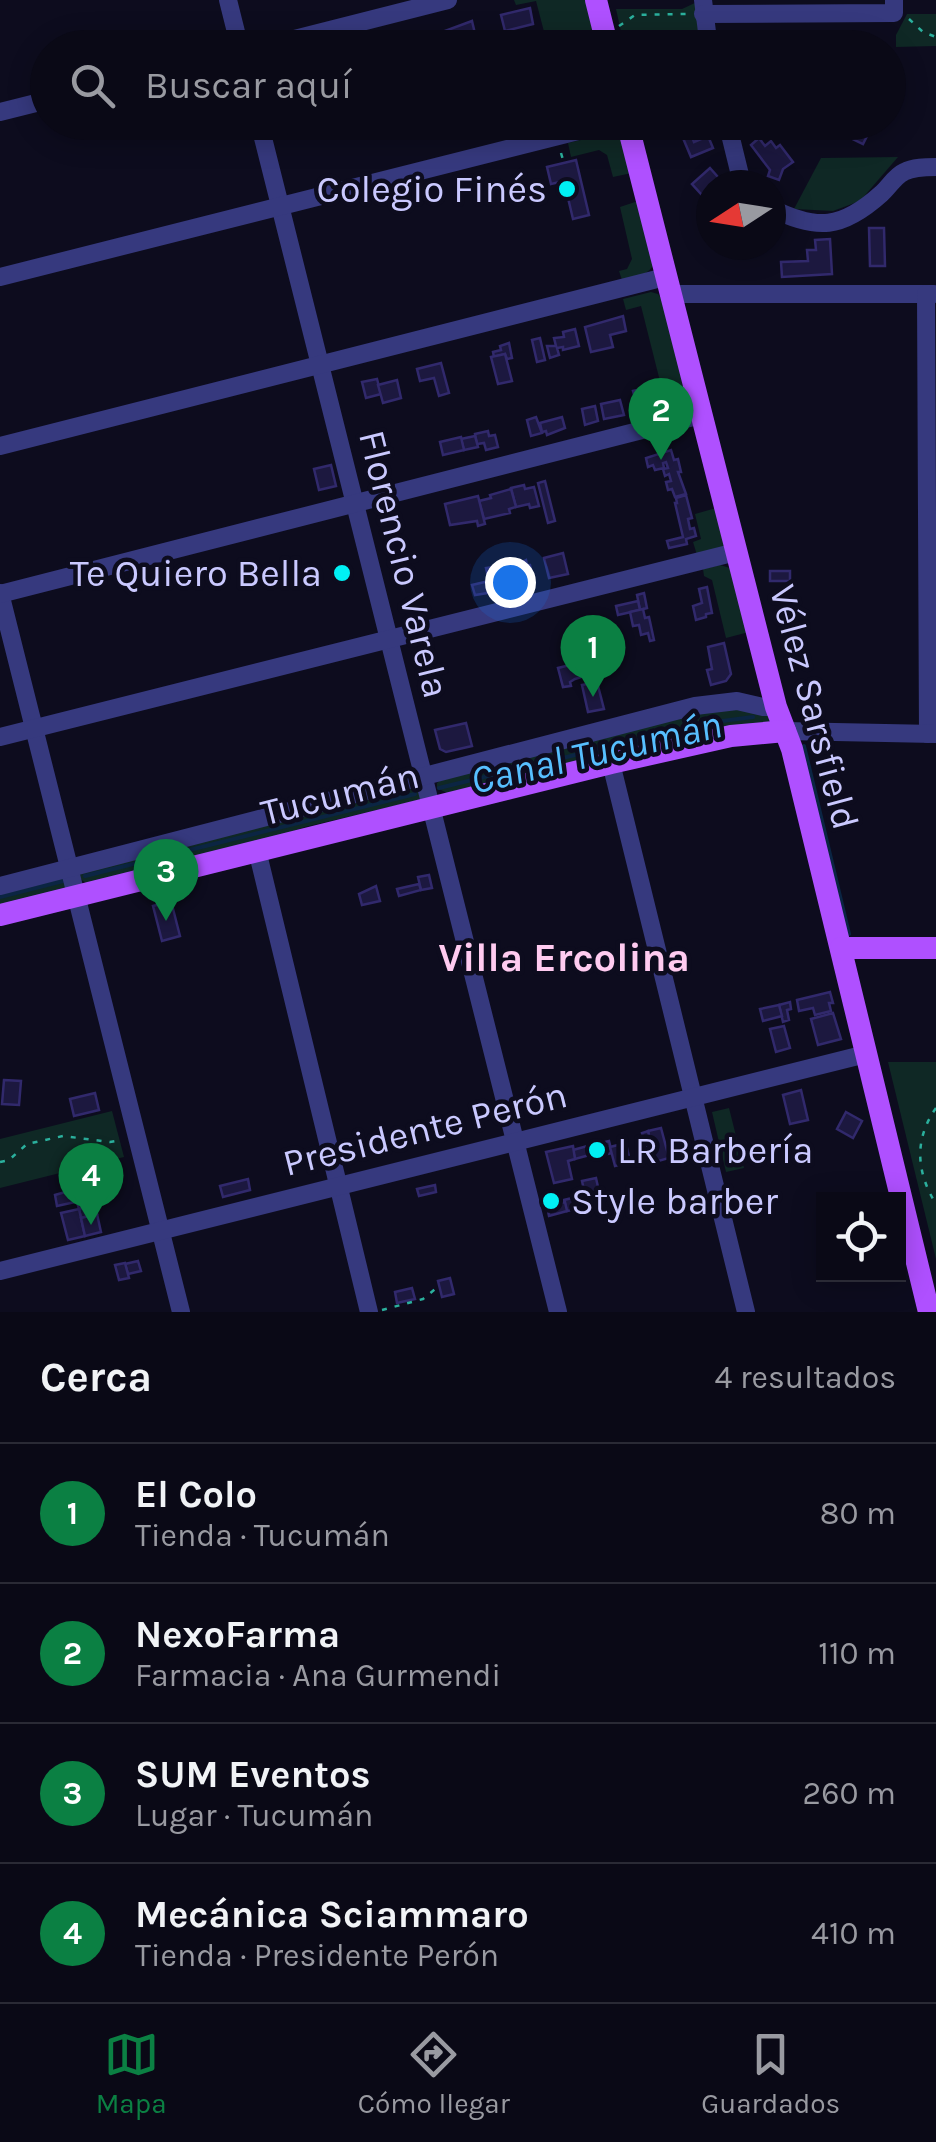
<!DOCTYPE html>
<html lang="es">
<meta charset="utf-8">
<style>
body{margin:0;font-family:Karla,sans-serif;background:#13121f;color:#f1f3f6}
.controls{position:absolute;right:30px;bottom:30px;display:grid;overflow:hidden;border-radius:0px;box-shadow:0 5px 25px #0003}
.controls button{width:90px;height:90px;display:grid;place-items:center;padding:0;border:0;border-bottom:2px solid #2a2a35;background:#0a0916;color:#f1f3f6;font:50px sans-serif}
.compass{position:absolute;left:696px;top:170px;width:90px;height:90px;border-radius:50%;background:#0a0916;box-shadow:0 5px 25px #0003;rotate:258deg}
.you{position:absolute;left:510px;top:582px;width:35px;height:35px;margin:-25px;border:8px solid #fff;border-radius:50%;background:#1a73e8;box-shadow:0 0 0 15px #1a73e833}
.badge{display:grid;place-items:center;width:65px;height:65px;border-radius:50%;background:#0b8043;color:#fff;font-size:32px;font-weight:700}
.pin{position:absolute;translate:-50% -82px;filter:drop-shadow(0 2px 5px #0008)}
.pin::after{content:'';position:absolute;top:52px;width:35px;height:30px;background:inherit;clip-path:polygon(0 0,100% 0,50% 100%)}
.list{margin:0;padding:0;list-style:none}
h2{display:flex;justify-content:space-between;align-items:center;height:130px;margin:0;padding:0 40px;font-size:42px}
h2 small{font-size:32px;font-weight:400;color:#999aa1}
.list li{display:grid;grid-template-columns:65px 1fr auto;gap:30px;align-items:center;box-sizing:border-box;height:140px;padding:0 40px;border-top:2px solid #2a2a35}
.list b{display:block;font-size:38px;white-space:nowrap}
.list p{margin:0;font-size:32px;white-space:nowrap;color:#999aa1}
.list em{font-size:32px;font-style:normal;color:#999aa1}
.icon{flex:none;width:55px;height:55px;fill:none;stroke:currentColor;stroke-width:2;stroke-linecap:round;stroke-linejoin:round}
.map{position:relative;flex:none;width:936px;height:1312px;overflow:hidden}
.search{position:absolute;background:#0a0916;box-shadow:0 5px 25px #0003;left:30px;right:30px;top:30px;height:110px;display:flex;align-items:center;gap:25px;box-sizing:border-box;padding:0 35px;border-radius:55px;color:#999aa1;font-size:38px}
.sheet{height:690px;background:#0a0916}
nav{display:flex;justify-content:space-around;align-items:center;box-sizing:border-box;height:140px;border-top:2px solid #2a2a35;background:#0a0916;font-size:28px;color:#999aa1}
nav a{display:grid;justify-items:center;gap:5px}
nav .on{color:#0b8043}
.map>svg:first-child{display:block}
.green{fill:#0f2825}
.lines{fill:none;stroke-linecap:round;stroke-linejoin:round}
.stream{stroke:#0b2543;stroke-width:4}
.building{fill:#1c183f;stroke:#31296c;stroke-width:2.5}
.path{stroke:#2bb09d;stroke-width:2.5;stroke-dasharray:5 8;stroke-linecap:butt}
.minor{stroke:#36397e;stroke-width:18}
.major{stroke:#af50ff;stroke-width:22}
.poi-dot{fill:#00f0f4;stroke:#0d0c1e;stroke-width:4}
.labels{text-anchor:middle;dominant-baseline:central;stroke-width:9;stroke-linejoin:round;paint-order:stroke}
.poi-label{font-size:38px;fill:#cac9ff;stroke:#0d0c1e;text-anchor:end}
.street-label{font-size:38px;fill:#cac9ff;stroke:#0d0c1e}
.water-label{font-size:40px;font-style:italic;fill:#57bfff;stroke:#0d0c1e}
.neighbourhood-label{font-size:40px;font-weight:bold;fill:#ffcbf0;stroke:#0d0c1e}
</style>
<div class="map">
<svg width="936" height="1312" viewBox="0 0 936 1312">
<rect width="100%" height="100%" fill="#0d0c1e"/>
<g class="green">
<path d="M514,0H587L599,47H548L536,1L516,5Z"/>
<path d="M699,1V34L622,36L616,9H682Z"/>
<path d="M907,14H936V46L896,47V35Z"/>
<path d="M615,132L619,133L632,173L613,177L607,155L599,150L571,157L568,143Z"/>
<path d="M898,157L860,201L833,211L794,209L821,158Z"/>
<path d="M638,201L654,264C647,277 634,277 622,280L619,271L627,269L632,259L620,207Z"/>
<path d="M651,292L658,294L663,301L689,402C687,415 679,413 668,413L641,306L626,310L623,299Z"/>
<path d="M716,508L725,545L721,550L697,555L693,542L701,539L695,514Z"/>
<path d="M720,565L730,568L749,632L726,638L712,580L704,576L703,569Z"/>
<path d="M756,709L767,711L770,720L768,724L447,793L437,788V783L442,779L702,710Z"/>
<path d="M418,786L422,796L419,800L305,827L261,842L86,883C81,880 78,877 81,871Z"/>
<path d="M64,877L66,888L0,908V890Z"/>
<path d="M888,1062H936V1259Z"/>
<path d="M729,1108L744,1168L726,1172L712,1112Z"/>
<path d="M112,1111L124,1157L0,1188V1139Z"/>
</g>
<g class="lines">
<g class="stream">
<path d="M804,746L849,934"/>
<path d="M439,788L707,723L753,717"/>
<path d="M85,876L415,794"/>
<path d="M0,897L63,881"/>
</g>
</g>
<g class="building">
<path d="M530,8L533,24L505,31L501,15Z"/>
<path d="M472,21L477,42L467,45L464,36L451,39L453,48H446L442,32Z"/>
<path d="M826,122H874L863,144L824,125Z"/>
<path d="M691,134L694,142L708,136L713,148L691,157L683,138Z"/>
<path d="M759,138L765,146L771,141L776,148L780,145L793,162L783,169L779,180L768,176L770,170L751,145Z"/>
<path d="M576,160L589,215L573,219L564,181L551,184L547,167Z"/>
<path d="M710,168L725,185H711L710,204L692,184Z"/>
<path d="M706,221L710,225L711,223V239L700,227Z"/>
<path d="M869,228H884L885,266H870Z"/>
<path d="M830,239L832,274L782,277L781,262L808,261L807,250H816L815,240Z"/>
<path d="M623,316L626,331L610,335L613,347L591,352L585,327Z"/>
<path d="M575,329L579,346L563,350V347L557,348L559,355L550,358L547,346H556L554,338L564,337L563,332Z"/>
<path d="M540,338L545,360L537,362L532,340Z"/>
<path d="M509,343L512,358L507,359L505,354L494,357L493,352L501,350L500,346Z"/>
<path d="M505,354L512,381L498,384L491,357Z"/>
<path d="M441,363L449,393L439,396L434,378L420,381L417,369Z"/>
<path d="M377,379L381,394L366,398L362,382Z"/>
<path d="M397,380L401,398L383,403L378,385Z"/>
<path d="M654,386L658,405L638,409L633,391Z"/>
<path d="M620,400L624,415L604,419L601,404Z"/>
<path d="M595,406L598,421L585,425L582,409Z"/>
<path d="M536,417L542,433L531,436L527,420Z"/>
<path d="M562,417L565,428L547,435L546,431L542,432L540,423Z"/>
<path d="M488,431L489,436L495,435L498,447L486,450L484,443L477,444L475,434Z"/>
<path d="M475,436L478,447L464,450L461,439Z"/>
<path d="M461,437L464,450L443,455L440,442Z"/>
<path d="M671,450L674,460L678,459L681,472H678L686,494L675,497L672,489L668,490L666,482L671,481L669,474L665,476L663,469L668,468L666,462L663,463L664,468L655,470L653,465L648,467L646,458Z"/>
<path d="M331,465L336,486L319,490L314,469Z"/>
<path d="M545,481L555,521L548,523L538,483Z"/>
<path d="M524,485L525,489L534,487L539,506L530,508L529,504L516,507L511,488Z"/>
<path d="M511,489L516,507L509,509L510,513L484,519L479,501L491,498L490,495Z"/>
<path d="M686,495L692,518L688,519L690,529L694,528L696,536L686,539L687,544L669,548L667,541L683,537L675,503H677L676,498Z"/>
<path d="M478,496L485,524L478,526L477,521L450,525L445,504Z"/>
<path d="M563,553L568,574L549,578L544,558Z"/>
<path d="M526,560L527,565H530L533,579L520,582L514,566Z"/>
<path d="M494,567L500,591L475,595L472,585L489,581L486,568Z"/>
<path d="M347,568L349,576L337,579L335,571Z"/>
<rect x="770" y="571" width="20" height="10"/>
<path d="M707,587L712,613L706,614V617L696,620L693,606L702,603L699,589Z"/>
<path d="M644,593L647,608L640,610L637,595Z"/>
<path d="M638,601L640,610L618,615L616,606Z"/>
<path d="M643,609L645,618L649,617L654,640L650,641L648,633L641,635L639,625L633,626L630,612Z"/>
<path d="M724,643L731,674L726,681L711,685L707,670L712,669L708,647Z"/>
<path d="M582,662L585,676L575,679L570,682L571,686L563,687L558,668Z"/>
<path d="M597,682L604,709L588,712L582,685Z"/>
<path d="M466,723L472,746L446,752L440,749L435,730Z"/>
<path d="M429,875L432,888L421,890L418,877Z"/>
<path d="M419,884L421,890L399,896L397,889Z"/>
<path d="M376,886L380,901L362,905L359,894Z"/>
<path d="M171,901L180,936L162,941L153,906Z"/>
<path d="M830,992L833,1003H829L831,1011L815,1015L813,1008L799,1011L797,1000Z"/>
<path d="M790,1002L791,1009L787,1010L789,1020L783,1022L779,1005Z"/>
<path d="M779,1005L782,1016L763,1021L760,1009Z"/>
<path d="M833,1013L841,1039L818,1045L811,1019Z"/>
<path d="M784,1026L790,1048L776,1052L770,1029Z"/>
<path d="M4,1080L21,1081L19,1105L2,1104Z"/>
<path d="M801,1090L808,1120L790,1124L783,1095Z"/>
<path d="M95,1093L99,1110L74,1116L70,1099Z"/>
<path d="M846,1112L862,1121L853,1138L837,1129Z"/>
<path d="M661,1128L669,1158L655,1162L648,1131Z"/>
<path d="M648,1131L655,1162L650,1163L642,1133Z"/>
<path d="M609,1141L612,1153L603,1155L601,1143Z"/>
<path d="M601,1143L603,1155L594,1157L591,1145Z"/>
<path d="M626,1143L630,1162L615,1166L610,1147Z"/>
<path d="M591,1145L593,1154L575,1159L573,1150Z"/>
<path d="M573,1146L575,1159L568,1161L572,1179L554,1183L546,1152Z"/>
<path d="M596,1178L600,1196L586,1199L582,1181Z"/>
<path d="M248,1179L250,1190L223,1197L220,1186Z"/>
<path d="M435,1185L436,1192L419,1196L417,1189Z"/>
<path d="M72,1190L75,1202L57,1206L55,1195Z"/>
<path d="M90,1191L92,1196L96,1195L97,1199L100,1198L101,1204L79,1209L75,1195Z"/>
<path d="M556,1195L558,1204L547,1206L545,1198Z"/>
<path d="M584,1195L587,1207L567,1211L564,1200Z"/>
<path d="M565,1202L567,1211L549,1216L547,1206Z"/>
<path d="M95,1205L97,1214L81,1218L79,1209Z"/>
<path d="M79,1209L85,1236L68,1240L61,1213Z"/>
<path d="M97,1214L101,1232L85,1236L81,1218Z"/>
<path d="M138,1261L141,1271L128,1274L125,1264Z"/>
<path d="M125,1263L129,1278L119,1280L115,1265Z"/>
<path d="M450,1278L454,1294L442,1297L438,1281Z"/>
<path d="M412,1288L415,1299L397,1303L395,1292Z"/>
</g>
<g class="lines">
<g class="path">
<path d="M909,19L923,32L936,37"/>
<path d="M619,26L635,15L687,14"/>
<path d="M561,153L564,163"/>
<path d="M936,1108C914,1139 916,1172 936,1204"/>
<path d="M0,1162L9,1160L27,1144L63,1136L110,1142L121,1140"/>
<path d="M382,1310L423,1299L439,1286"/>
</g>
<g class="minor">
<path d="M228,0L240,48"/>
<path d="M703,0L709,48"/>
<path d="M703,14L894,13V0"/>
<path d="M259,48L448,0"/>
<path d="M0,112L48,100"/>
<path d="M259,122L558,1312"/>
<path d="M727,122L740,175L745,185"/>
<path d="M771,208C817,231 842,229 881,194C889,187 895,176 904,172C913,167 926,167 936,167"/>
<path d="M0,277L614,122"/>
<path d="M670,294H934"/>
<path d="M926,294L928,734"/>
<path d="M0,446L665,277"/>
<path d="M0,593L181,1312"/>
<path d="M0,594L701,415"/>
<path d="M785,731L935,734"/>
<path d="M0,737L736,552"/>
<path d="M611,763L746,1312"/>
<path d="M257,850L369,1312"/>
<path d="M0,886L695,706L737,701L763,707H776"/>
<path d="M0,1271L866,1054"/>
</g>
<g class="major">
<path d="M596,0L608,48"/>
<path d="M627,122L776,707L792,749L929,1312"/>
<path d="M0,915L611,763L731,736L785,731"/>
<path d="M841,948H936"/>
</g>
</g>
<g class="poi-dot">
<circle cx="567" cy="189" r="10"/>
<circle cx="342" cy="573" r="10"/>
<circle cx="597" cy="1150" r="10"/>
<circle cx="551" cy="1201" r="10"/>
</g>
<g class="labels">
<g class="poi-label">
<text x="547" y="189">Colegio Finés</text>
<text x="322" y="573">Te Quiero Bella</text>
<text x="617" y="1150" text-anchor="start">LR Barbería</text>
<text x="571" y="1201" text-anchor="start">Style barber</text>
</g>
<g class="street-label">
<text transform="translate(404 564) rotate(76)">Florencio Varela</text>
<text transform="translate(814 707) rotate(75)">Vélez Sarsfield</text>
<text transform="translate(340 794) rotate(-14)">Tucumán</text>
<text transform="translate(425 1129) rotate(-14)">Presidente Perón</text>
</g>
<g class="water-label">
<text transform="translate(596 752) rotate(-13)">Canal Tucumán</text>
</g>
<g class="neighbourhood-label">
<text x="564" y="957">Villa Ercolina</text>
</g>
</g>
</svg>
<div class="controls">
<button><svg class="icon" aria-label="locate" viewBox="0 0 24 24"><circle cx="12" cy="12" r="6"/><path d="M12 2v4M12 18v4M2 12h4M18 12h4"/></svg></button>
</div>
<svg class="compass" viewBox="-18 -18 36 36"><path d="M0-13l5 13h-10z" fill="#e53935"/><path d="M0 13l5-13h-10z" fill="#999aa1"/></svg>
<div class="you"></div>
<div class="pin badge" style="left:593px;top:697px">1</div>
<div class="pin badge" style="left:661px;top:460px">2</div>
<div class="pin badge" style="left:166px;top:921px">3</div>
<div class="pin badge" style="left:91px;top:1225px">4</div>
<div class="search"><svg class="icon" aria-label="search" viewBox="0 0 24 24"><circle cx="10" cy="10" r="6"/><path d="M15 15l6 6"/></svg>Buscar aquí</div>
</div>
<section class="sheet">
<h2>Cerca<small>4 resultados</small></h2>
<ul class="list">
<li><span class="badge">1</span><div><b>El Colo</b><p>Tienda · Tucumán</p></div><em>80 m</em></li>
<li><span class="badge">2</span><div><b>NexoFarma</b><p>Farmacia · Ana Gurmendi</p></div><em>110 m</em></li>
<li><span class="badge">3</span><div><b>SUM Eventos</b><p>Lugar · Tucumán</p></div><em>260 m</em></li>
<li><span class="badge">4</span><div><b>Mecánica Sciammaro</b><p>Tienda · Presidente Perón</p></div><em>410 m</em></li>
</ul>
</section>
<nav>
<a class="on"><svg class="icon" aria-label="map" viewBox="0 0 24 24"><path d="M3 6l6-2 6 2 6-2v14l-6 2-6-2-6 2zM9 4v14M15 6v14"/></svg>Mapa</a>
<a><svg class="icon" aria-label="directions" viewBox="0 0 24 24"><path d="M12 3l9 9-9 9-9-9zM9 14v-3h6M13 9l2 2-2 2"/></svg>Cómo llegar</a>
<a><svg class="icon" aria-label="saved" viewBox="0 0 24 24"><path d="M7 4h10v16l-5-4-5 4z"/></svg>Guardados</a>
</nav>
